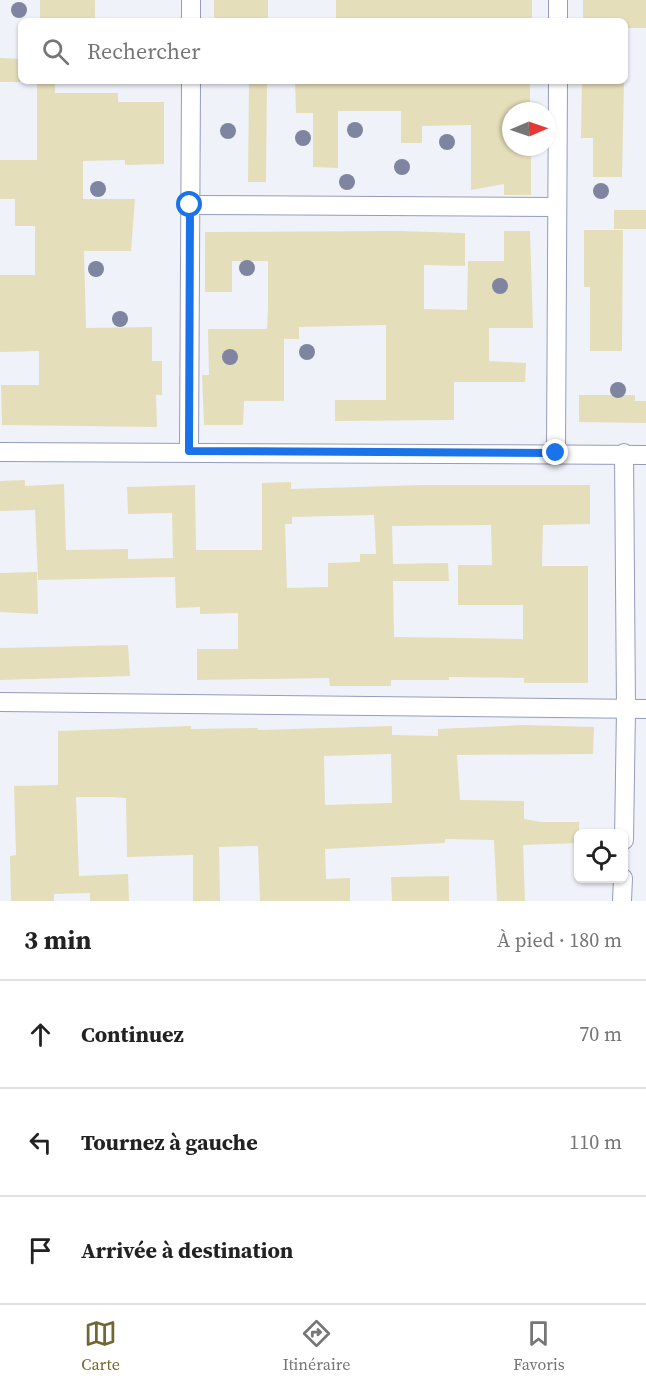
<!DOCTYPE html>
<html lang="fr">
<meta charset="utf-8">
<style>
body{margin:0;font-family:"Source Serif 4",serif;background:#f2f2f2;color:#222}
.controls{position:absolute;right:18px;bottom:18px;display:grid;overflow:hidden;border-radius:9px;box-shadow:0 2px 4px #0004}
.controls button{width:54px;height:54px;display:grid;place-items:center;padding:0;border:0;border-bottom:2px solid #e0e0e0;background:#fff;color:#222;font:30px sans-serif}
.compass{position:absolute;left:502px;top:102px;width:54px;height:54px;border-radius:50%;background:#fff;box-shadow:0 2px 4px #0004;rotate:88deg}
.stop{position:absolute;width:18px;height:18px;margin:-14px;border:4px solid #1a73e8;border-radius:50%;background:#fff}
.stop.end{background:#1a73e8;border-color:#fff;box-shadow:0 2px 6px #0008}
.list{margin:0;padding:0;list-style:none}
h2{display:flex;justify-content:space-between;align-items:center;height:78px;margin:0;padding:0 24px;font-size:26px}
h2 small{font-size:20px;font-weight:400;color:#767676}
.list li{display:grid;grid-template-columns:39px 1fr auto;gap:18px;align-items:center;box-sizing:border-box;height:108px;padding:0 24px;border-top:2px solid #e0e0e0}
.list b{display:block;font-size:22px;white-space:nowrap}
.list em{font-size:20px;font-style:normal;color:#767676}
.icon{flex:none;width:33px;height:33px;fill:none;stroke:currentColor;stroke-width:2;stroke-linecap:round;stroke-linejoin:round}
.map{position:relative;flex:none;width:646px;height:901px;overflow:hidden}
.search{position:absolute;background:#fff;box-shadow:0 2px 4px #0004;left:18px;right:18px;top:18px;height:66px;display:flex;align-items:center;gap:15px;box-sizing:border-box;padding:0 21px;border-radius:9px;color:#767676;font-size:22px}
.sheet{height:402px;background:#fff}
nav{display:flex;justify-content:space-around;align-items:center;box-sizing:border-box;height:84px;border-top:2px solid #e0e0e0;background:#fff;font-size:16px;color:#767676}
nav a{display:grid;justify-items:center;gap:3px}
nav .on{color:#706733}
.map>svg:first-child{display:block}
.building{fill:#e5deba;fill-rule:evenodd}
.lines{fill:none;stroke-linecap:round;stroke-linejoin:round}
.street-casing{stroke:#949cbd;stroke-width:20}
.street{stroke:#fff;stroke-width:18}
.tree{fill:#7f84a0}
.route{stroke:#1a73e8;stroke-width:8}
</style>
<div class="map">
<svg width="646" height="901" viewBox="0 0 646 901">
<rect width="100%" height="100%" fill="#f0f2f9"/>
<g class="building">
<rect x="40" y="0" width="55" height="21"/>
<rect x="214" y="0" width="54" height="21"/>
<rect x="336" y="0" width="196" height="21"/>
<path d="M583,0H646V28H625V21H583Z"/>
<path d="M0,58L21,59V82H0Z"/>
<path d="M37,81H55V93H118V102H164V164L125,165V160L83,161V199H135L131,251H84L86,328L152,327V361H162V395H156L157,427L2,425L1,385H39V351L0,352V275H35V226H15V199H0V160H37Z"/>
<path d="M249,81H267L266,182H248Z"/>
<path d="M295,81H530V111H511V147H531V195H504V184L471,190V125L422,126V143H401V111H338V168L313,167V113H296Z"/>
<path d="M582,81H624L622,177H593V138H581Z"/>
<rect x="614" y="210" width="32" height="19"/>
<path d="M584,230H623L622,351H590V287H584Z"/>
<path d="M399,231L465,233V266L424,265V309L467,310L468,261H504V231H530L533,328H489V361L526,363L525,382H454V420L335,421V400H386V325L299,327V339H284V401H244L243,425H204L202,375H209L208,329H267L268,308V261H232V292H205V232Z"/>
<path d="M579,395H635V401H646V423L579,422Z"/>
<path d="M25,480V486L64,484L66,550L128,549V559L173,558L172,513L128,514L127,487L195,485L196,550H262V483L291,482V489L424,485H590V524L543,525L542,566H588V683H524V678L449,677V680H391V686H330L329,678L197,680V649H238V613L200,614V607L176,608L175,577L38,580L35,510L0,511V481ZM374,515L376,554H360V562L328,563V587L287,588L285,524H292V517ZM491,525L492,565H458V605H523V639L394,637L393,581H449L448,563L393,564L392,526Z"/>
<path d="M37,572L38,614L0,612V573Z"/>
<path d="M128,645L130,676L0,680V648Z"/>
<path d="M525,725L594,727L593,754L457,755L460,800L524,801V819L541,822H579V843L523,845L525,901H497L494,840L445,839V843L325,849L326,879L350,878V901H260L258,846L219,847L220,901H193V855L127,857L126,798L111,797H76L79,876L128,874L129,901H90V893L54,894V901H11L10,856L16,855L14,786L58,785V731L191,726V729L258,728V730L392,726V735L438,736V729ZM391,754L392,803L325,805L324,756Z"/>
<path d="M449,876V901H392L391,877Z"/>
</g>
<g class="lines">
<g class="street-casing">
<g id="street">
<path d="M191,21V0"/>
<path d="M558,21V0"/>
<path d="M190,205L557,207"/>
<path d="M189,451L191,81"/>
<path d="M0,452L646,455"/>
<path d="M556,453L558,81"/>
<path d="M0,702L646,709"/>
<path d="M624,840L626,709L624,453"/>
<path d="M622,901L623,878"/>
</g>
</g>
<use href="#street" class="street"/>
</g>
<g class="tree">
<circle cx="19" cy="10" r="8"/>
<circle cx="355" cy="130" r="8"/>
<circle cx="228" cy="131" r="8"/>
<circle cx="303" cy="138" r="8"/>
<circle cx="447" cy="142" r="8"/>
<circle cx="402" cy="167" r="8"/>
<circle cx="347" cy="182" r="8"/>
<circle cx="98" cy="189" r="8"/>
<circle cx="601" cy="191" r="8"/>
<circle cx="247" cy="268" r="8"/>
<circle cx="96" cy="269" r="8"/>
<circle cx="500" cy="286" r="8"/>
<circle cx="120" cy="319" r="8"/>
<circle cx="307" cy="352" r="8"/>
<circle cx="230" cy="357" r="8"/>
<circle cx="618" cy="390" r="8"/>
</g>
<g class="lines">
<path class="route" d="M190,205L189,451L556,453"/>
</g>
</svg>
<div class="controls">
<button><svg class="icon" aria-label="locate" viewBox="0 0 24 24"><circle cx="12" cy="12" r="6"/><path d="M12 2v4M12 18v4M2 12h4M18 12h4"/></svg></button>
</div>
<svg class="compass" viewBox="-18 -18 36 36"><path d="M0-13l5 13h-10z" fill="#e53935"/><path d="M0 13l5-13h-10z" fill="#767676"/></svg>
<div class="stop" style="left:190px;top:205px"></div>
<div class="stop end" style="left:556px;top:453px"></div>
<div class="search"><svg class="icon" aria-label="search" viewBox="0 0 24 24"><circle cx="10" cy="10" r="6"/><path d="M15 15l6 6"/></svg>Rechercher</div>
</div>
<section class="sheet">
<h2>3 min<small>À pied · 180 m</small></h2>
<ul class="list">
<li><svg class="icon" aria-label="ahead" viewBox="0 0 24 24"><path d="M12 20V5M6 11l6-6 6 6"/></svg><div><b>Continuez</b></div><em>70 m</em></li>
<li><svg class="icon" aria-label="left" viewBox="0 0 24 24"><path d="M17 20v-9H6M10 6l-5 5 5 5"/></svg><div><b>Tournez à gauche</b></div><em>110 m</em></li>
<li><svg class="icon" aria-label="arrive" viewBox="0 0 24 24"><path d="M6 21V4h12l-3 4 3 4H6"/></svg><div><b>Arrivée à destination</b></div></li>
</ul>
</section>
<nav>
<a class="on"><svg class="icon" aria-label="map" viewBox="0 0 24 24"><path d="M3 6l6-2 6 2 6-2v14l-6 2-6-2-6 2zM9 4v14M15 6v14"/></svg>Carte</a>
<a><svg class="icon" aria-label="directions" viewBox="0 0 24 24"><path d="M12 3l9 9-9 9-9-9zM9 14v-3h6M13 9l2 2-2 2"/></svg>Itinéraire</a>
<a><svg class="icon" aria-label="saved" viewBox="0 0 24 24"><path d="M7 4h10v16l-5-4-5 4z"/></svg>Favoris</a>
</nav>
